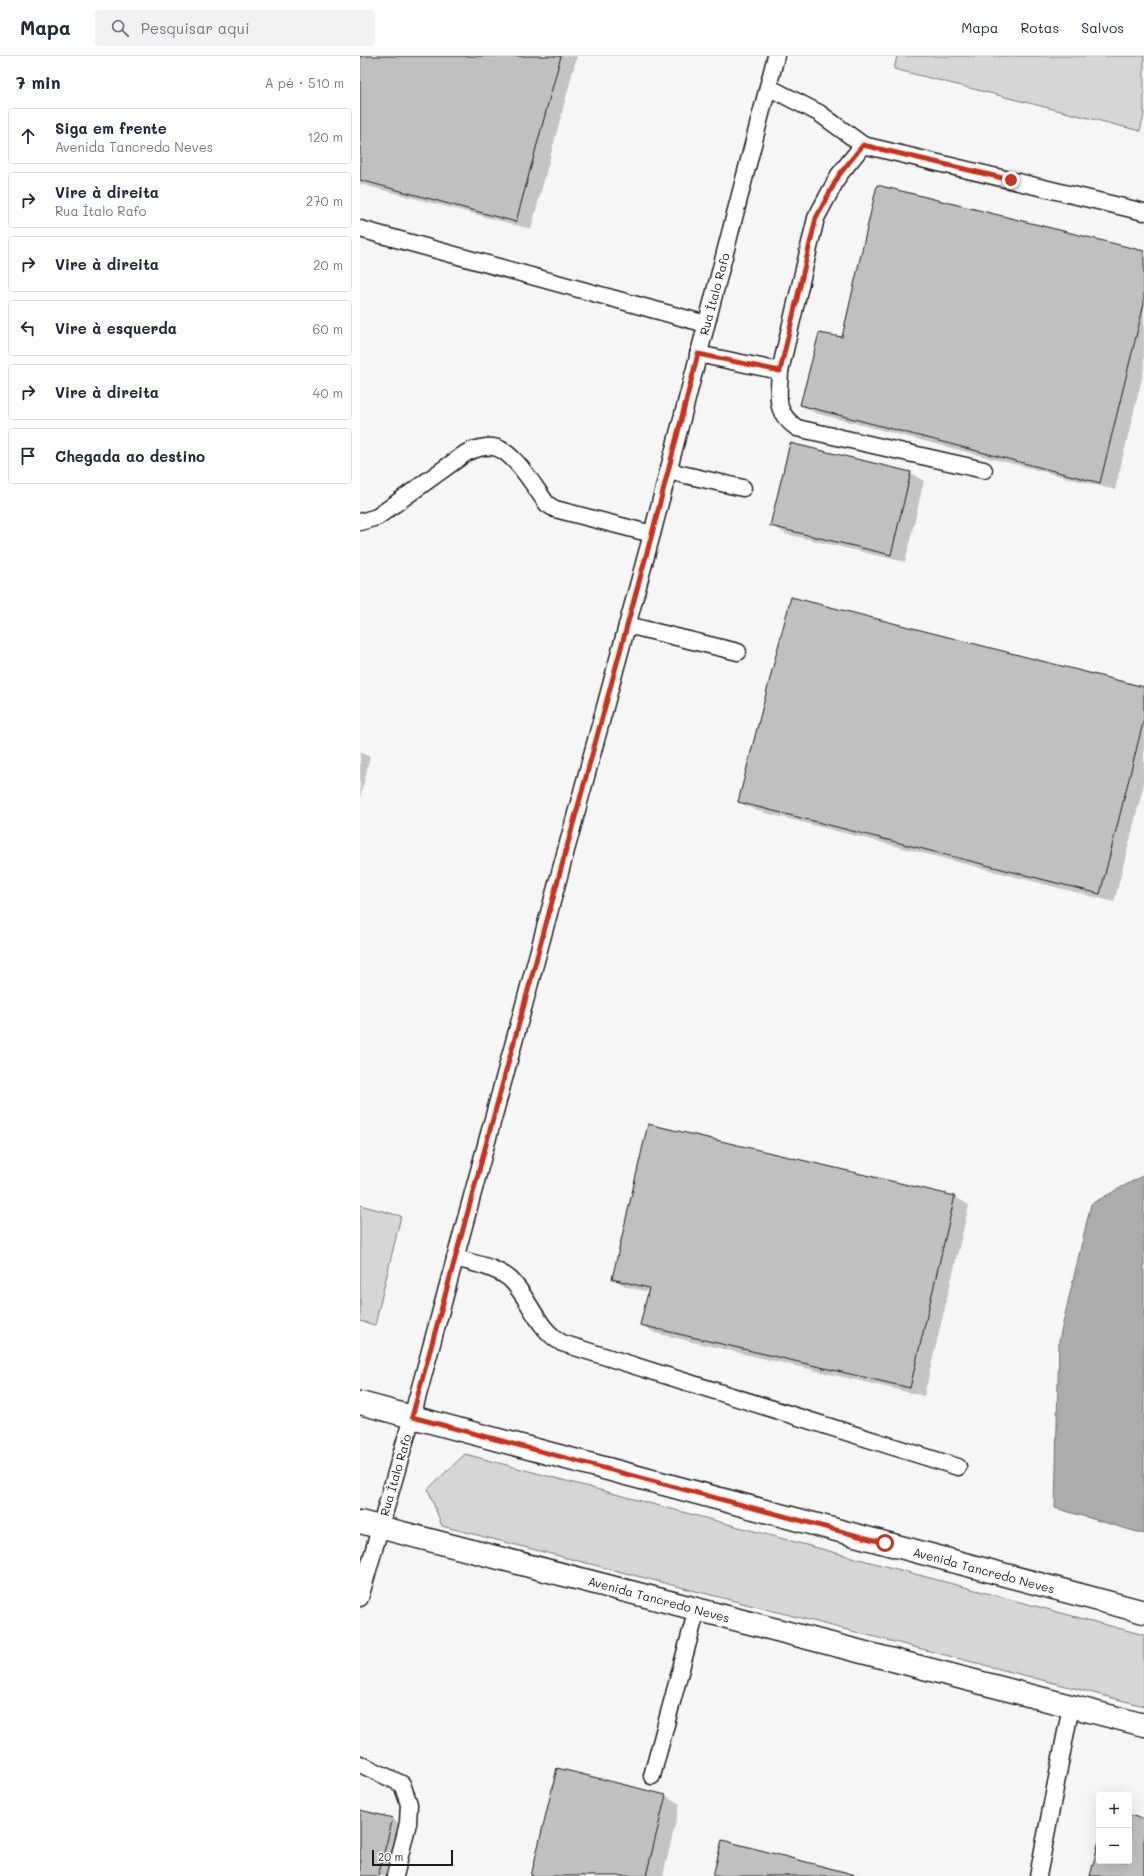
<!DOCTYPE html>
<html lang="pt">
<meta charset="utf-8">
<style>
body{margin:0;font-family:Mali,sans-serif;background:#f2f2f3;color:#1f2937}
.controls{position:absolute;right:12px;bottom:12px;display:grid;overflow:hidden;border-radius:4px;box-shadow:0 4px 16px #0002}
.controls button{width:36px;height:36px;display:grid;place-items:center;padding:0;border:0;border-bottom:1px solid #e0e1e3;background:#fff;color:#1f2937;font:20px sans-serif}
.scale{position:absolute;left:12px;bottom:10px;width:81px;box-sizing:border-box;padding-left:4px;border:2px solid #1c1c1c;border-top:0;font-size:11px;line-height:14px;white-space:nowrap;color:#1c1c1c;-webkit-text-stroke:3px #fff;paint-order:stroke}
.stop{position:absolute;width:12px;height:12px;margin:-9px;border:3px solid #c8321e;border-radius:50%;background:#fff}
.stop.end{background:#c8321e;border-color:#fff;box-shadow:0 1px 4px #0008}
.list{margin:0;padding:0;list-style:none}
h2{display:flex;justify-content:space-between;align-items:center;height:52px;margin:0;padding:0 16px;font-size:17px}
h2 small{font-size:13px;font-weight:400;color:#747a83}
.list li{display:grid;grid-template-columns:26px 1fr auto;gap:12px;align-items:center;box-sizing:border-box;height:56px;margin:0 8px 8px;padding:0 8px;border:1px solid #e0e1e3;border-radius:4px}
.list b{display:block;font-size:15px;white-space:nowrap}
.list p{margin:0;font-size:13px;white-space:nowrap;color:#747a83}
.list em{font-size:13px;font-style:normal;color:#747a83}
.icon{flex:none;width:22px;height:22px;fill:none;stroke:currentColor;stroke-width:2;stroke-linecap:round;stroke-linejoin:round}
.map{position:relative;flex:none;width:784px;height:1820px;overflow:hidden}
header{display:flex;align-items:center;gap:24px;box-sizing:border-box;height:56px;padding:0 20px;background:#fff;border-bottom:1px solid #e0e1e3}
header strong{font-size:19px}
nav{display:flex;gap:22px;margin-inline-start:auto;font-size:14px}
.search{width:280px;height:36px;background:#f2f2f3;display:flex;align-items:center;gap:10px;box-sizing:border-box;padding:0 14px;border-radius:4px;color:#747a83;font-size:15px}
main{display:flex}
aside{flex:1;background:#fff}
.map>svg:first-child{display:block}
.green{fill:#d6d6d6;stroke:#797979}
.water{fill:#acacac;stroke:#727272}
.shadow{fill:#0003}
.building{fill:#c0c0c0;stroke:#1c1c1c}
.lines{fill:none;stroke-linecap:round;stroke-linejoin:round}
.lane-casing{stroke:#1c1c1c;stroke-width:19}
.secondary-casing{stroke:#1c1c1c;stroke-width:25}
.lane{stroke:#fff;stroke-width:16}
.secondary{stroke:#fff;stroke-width:22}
.route{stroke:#c8321e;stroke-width:5}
.labels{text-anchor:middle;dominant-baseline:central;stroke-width:3;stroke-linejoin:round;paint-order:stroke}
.street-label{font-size:12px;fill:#1c1c1c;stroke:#fff}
</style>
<header>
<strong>Mapa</strong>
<div class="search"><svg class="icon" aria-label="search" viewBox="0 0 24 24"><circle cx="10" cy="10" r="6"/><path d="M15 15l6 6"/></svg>Pesquisar aqui</div>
<nav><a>Mapa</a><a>Rotas</a><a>Salvos</a></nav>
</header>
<main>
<aside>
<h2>7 min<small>A pé · 510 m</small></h2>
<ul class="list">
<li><svg class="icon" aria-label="ahead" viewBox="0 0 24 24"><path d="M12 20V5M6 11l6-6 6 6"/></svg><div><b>Siga em frente</b><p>Avenida Tancredo Neves</p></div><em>120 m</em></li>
<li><svg class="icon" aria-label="right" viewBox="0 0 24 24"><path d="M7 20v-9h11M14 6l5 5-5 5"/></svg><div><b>Vire à direita</b><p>Rua Ítalo Rafo</p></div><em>270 m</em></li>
<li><svg class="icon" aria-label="right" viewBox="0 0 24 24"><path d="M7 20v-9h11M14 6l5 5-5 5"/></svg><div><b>Vire à direita</b></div><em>20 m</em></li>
<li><svg class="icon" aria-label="left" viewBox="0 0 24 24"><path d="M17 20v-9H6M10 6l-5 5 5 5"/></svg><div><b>Vire à esquerda</b></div><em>60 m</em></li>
<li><svg class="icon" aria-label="right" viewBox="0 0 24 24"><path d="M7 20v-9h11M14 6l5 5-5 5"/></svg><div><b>Vire à direita</b></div><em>40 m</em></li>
<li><svg class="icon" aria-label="arrive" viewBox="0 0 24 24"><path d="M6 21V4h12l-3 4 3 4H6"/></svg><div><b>Chegada ao destino</b></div></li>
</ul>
</aside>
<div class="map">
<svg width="784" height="1820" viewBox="0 0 784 1820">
<rect width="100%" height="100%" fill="#f6f6f6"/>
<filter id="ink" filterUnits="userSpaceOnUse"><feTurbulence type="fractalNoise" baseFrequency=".025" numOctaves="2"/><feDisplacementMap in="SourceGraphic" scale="8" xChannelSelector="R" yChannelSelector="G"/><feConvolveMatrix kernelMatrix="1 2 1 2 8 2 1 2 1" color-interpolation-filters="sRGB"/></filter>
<g filter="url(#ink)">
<g class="green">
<path d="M537,0H784V59L780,75L534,13Z"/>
<path d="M0,1149L41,1160L15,1269L0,1265Z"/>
<path d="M105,1398L784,1579V1650L82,1470L68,1433Z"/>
</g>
<path class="water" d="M784,1119V1478L695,1452L699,1284L731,1148Z"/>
<g class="shadow">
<path d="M0,0H217L171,173L0,128Z"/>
<path d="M784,196V314L755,434L455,357L441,349L482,282Z"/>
<path d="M550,417L564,425L545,506L426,478L411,469Z"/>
<path d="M784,632V728L754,846L394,754L379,746Z"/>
<path d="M0,696L10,701L0,742Z"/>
<path d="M595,1141L609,1149L564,1340L295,1277L281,1268L289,1236L267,1231L253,1223Z"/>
<path d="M306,1740L320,1748L303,1820H172Z"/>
<path d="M0,1755L32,1763L47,1772L35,1820H0Z"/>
</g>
<g class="building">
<path d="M0,0H201L156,166L0,124Z"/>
<path d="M517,129L784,195V248L740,427L440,349L459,277L482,281Z"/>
<path d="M430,387L551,416L531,499L410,470Z"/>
<path d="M431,541L784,631V663L740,838L378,746Z"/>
<path d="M288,1068L595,1140L550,1332L280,1269L289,1232L252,1223Z"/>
<path d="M197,1712L306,1739L286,1820H171Z"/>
<path d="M0,1754L33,1762L18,1820H0Z"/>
<path d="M769,1759L784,1763V1820H730L739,1785V1805H769Z"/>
<path d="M362,1784L500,1820H353Z"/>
</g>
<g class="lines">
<g class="lane-casing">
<g id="lane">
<path d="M408,31L459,57L503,89"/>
<path d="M0,173L346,268"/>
<path d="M338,298L420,315L456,162L479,119L503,89L784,156"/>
<path d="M420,315C419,341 413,355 437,372L624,414"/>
<path d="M308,415L383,432"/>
<path d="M0,466L17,461L106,397C115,393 123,390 133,391C153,393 175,432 187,448L195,453L292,478"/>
<path d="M267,569L378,596"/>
<path d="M95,1202C112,1207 136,1211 150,1223C170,1242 176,1272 202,1287L598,1411"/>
<path d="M0,1542L52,1361L292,478L416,0"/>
<path d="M0,1708L42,1728L49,1748L48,1767L35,1820"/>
<path d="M292,1720L337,1553"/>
<path d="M678,1820L711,1650"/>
</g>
</g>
<g class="secondary-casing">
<g id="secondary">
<path d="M0,1347L784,1556"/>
<path d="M0,1466L784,1669"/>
</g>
</g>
<use href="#lane" class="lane"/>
<use href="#secondary" class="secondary"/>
</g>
</g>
<g class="lines" filter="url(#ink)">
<path class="route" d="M525,1487L52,1361L292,478L338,298L420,315L456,162L479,119L503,89L651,124"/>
</g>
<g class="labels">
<g class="street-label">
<text transform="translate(354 238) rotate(-75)">Rua Ítalo Rafo</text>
<text transform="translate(35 1419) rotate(-74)">Rua Ítalo Rafo</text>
<text transform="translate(624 1514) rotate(15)">Avenida Tancredo Neves</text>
<text transform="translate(299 1543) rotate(15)">Avenida Tancredo Neves</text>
</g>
</g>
</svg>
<div class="controls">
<button>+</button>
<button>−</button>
</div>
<div class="scale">20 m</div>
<div class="stop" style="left:525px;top:1487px"></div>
<div class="stop end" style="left:651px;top:124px"></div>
</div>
</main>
